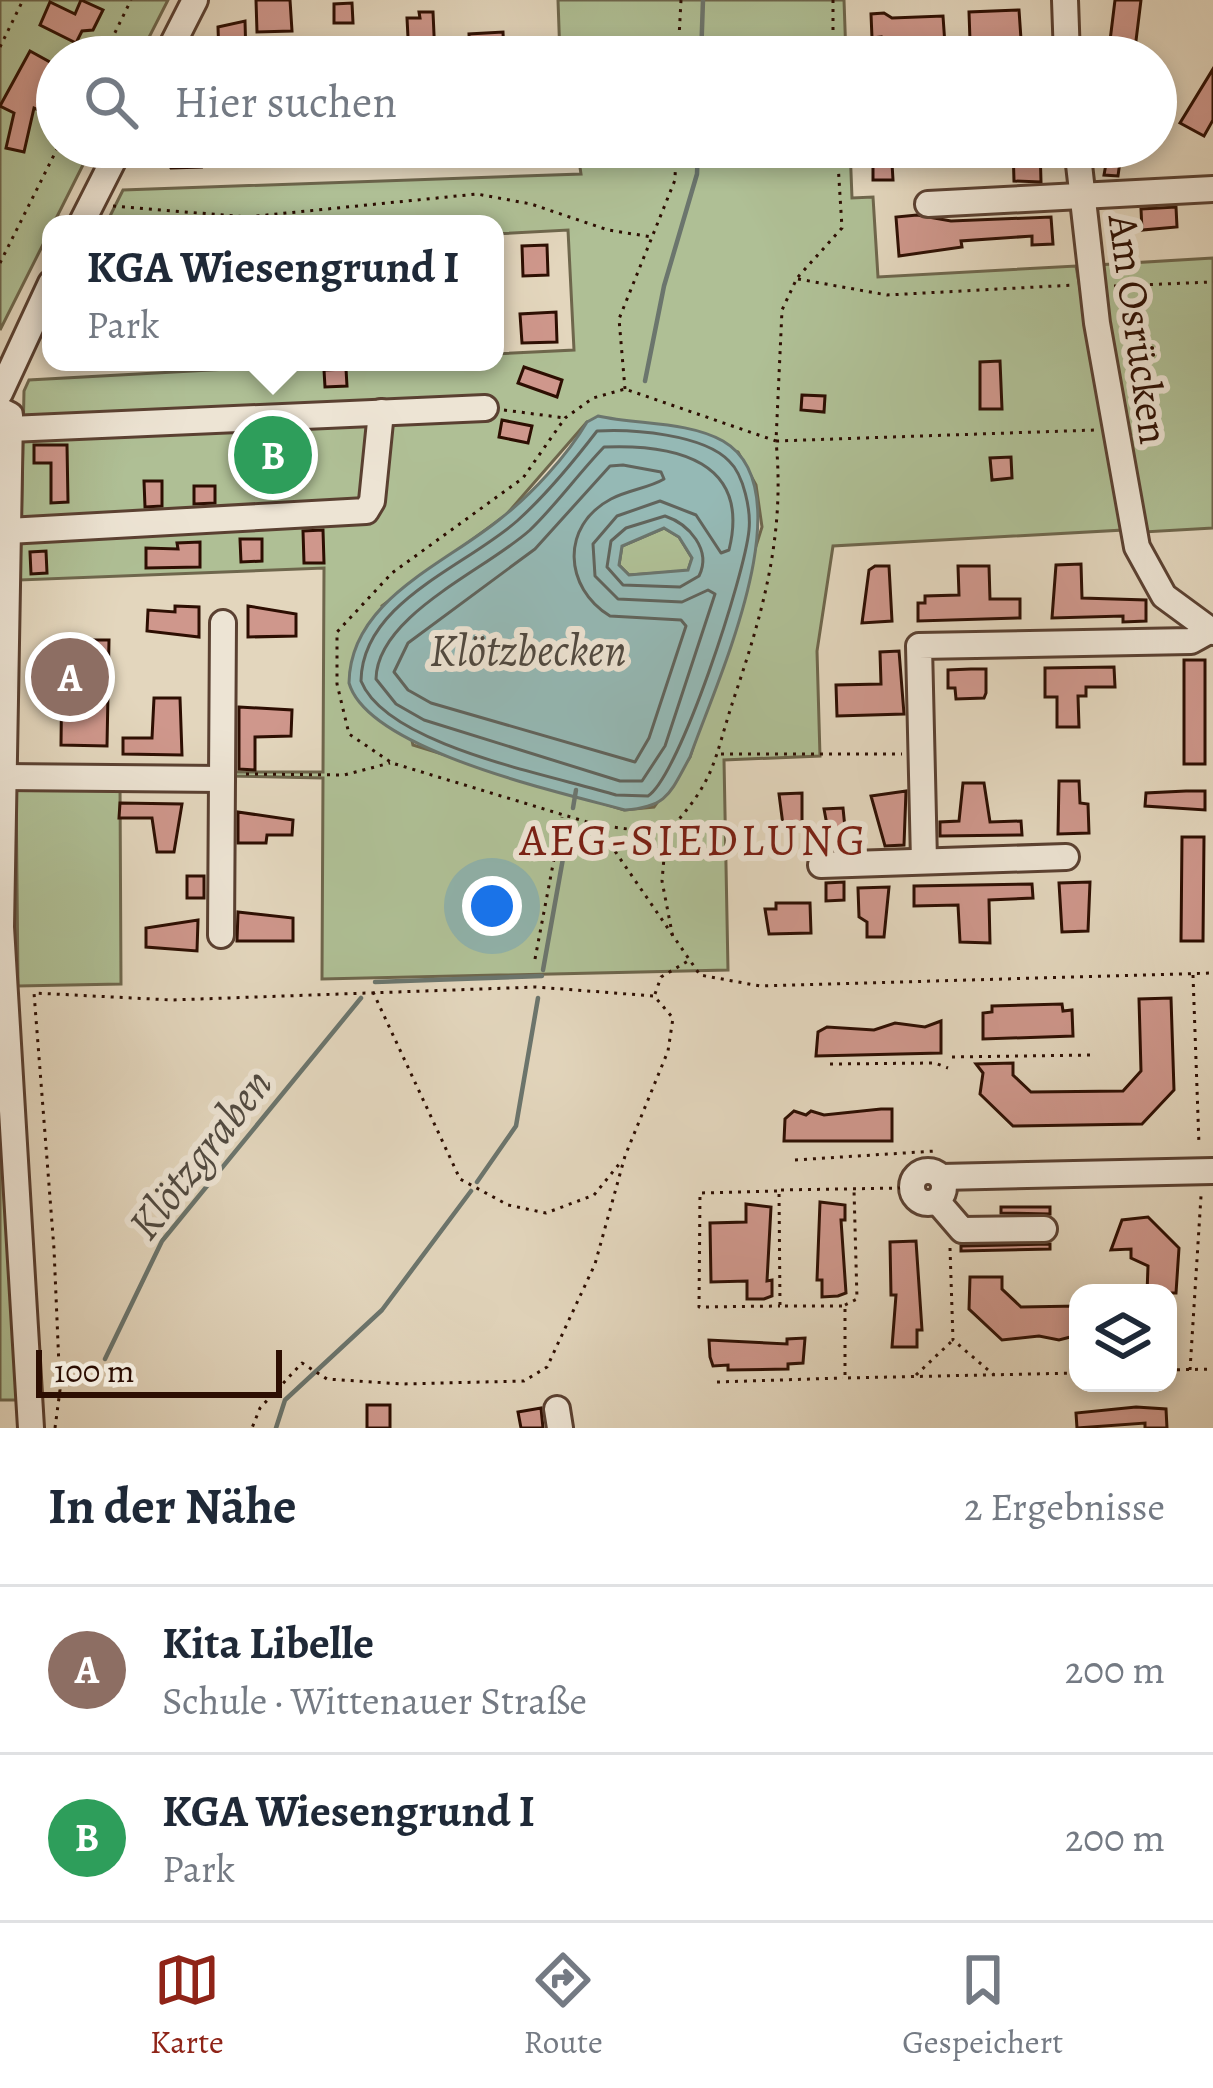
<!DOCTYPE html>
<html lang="de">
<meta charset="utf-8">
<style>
body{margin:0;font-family:Alegreya,serif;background:#f6f6f7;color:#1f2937}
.controls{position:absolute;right:36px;bottom:36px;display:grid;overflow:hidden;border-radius:24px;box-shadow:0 6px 18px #0003}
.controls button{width:108px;height:108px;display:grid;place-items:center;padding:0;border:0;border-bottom:3px solid #e0e1e3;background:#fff;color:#1f2937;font:60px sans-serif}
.scale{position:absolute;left:36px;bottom:30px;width:246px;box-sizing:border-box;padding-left:12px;border:6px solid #2d0e02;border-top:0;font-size:33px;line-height:42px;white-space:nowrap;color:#2d0e02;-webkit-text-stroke:9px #ede4d4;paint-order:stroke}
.you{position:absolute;left:492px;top:906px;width:42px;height:42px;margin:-30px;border:9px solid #fff;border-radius:50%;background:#1a73e8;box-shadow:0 0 0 18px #1a73e833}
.badge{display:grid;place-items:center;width:78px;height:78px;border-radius:50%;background:#8f2418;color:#fff;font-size:39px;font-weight:700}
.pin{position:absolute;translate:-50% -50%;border:6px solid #fff;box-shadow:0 3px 12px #0006}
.popup{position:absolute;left:42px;top:215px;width:462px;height:156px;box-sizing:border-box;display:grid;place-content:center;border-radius:24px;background:#fff;filter:drop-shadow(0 3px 9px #0005);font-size:39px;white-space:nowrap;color:#747a83}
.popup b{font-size:45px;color:#1f2937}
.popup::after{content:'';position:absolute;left:50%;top:100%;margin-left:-24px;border:24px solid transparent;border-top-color:#fff}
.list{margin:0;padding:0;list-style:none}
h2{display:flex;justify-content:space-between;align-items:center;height:156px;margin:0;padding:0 48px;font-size:51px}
h2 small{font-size:39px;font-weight:400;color:#747a83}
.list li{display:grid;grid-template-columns:78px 1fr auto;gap:36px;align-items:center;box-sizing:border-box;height:168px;padding:0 48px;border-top:3px solid #e0e1e3}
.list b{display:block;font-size:45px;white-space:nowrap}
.list p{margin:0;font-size:39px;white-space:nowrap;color:#747a83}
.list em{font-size:39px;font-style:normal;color:#747a83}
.icon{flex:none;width:66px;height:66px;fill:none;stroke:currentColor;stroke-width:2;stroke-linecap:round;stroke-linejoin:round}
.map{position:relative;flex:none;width:1213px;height:1428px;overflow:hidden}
.search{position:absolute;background:#fff;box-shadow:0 6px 18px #0003;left:36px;right:36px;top:36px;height:132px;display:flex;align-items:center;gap:30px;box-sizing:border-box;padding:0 42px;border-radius:66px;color:#747a83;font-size:45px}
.sheet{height:492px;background:#fff}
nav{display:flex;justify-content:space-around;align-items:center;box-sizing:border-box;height:168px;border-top:3px solid #e0e1e3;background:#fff;font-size:33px;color:#747a83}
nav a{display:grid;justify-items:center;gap:6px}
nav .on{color:#8f2418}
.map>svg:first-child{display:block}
.green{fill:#afbf95;stroke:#6e664c;stroke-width:3;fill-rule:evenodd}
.water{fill:#95b9b5;stroke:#6b756d;stroke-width:3;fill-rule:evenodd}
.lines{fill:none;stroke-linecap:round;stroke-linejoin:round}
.shore{stroke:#61645c;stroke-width:3}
.stream{stroke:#6b756d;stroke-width:4.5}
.building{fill:#cf978c;stroke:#2d0e02;stroke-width:3}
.minor-casing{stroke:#5a4031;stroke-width:30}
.path{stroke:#2d0e02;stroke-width:3;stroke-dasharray:3 6;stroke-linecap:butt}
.minor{stroke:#ede4d4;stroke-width:24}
.labels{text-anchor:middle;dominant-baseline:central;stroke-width:12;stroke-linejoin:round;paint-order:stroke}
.street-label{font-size:42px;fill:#2d0e02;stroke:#ede4d4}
.water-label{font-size:45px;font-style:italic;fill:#514a41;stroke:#ede4d4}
.neighbourhood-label{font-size:45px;letter-spacing:3px;fill:#7a1f14;stroke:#ede4d4}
</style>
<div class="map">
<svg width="1213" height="1428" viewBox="0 0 1213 1428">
<rect width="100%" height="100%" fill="#e3d6bd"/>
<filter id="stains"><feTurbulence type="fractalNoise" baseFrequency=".00167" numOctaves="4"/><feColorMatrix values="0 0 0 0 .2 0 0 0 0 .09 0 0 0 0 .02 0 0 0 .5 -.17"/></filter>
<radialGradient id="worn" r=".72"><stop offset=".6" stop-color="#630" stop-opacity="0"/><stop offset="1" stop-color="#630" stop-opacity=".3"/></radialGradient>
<g class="green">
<path d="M0,0H168L139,57H57V147H92L0,330Z"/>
<path d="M558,0H844L846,57H560Z"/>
<path d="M577,147H850L852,198L873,197L878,277L1076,266L1123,530L833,546L817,651L820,756L724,760L728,970L322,979L323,778L228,776V772H323L324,568L20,580L24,391L29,380L354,362H495V354L574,350L568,230L495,234V224H106L123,190L581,174ZM610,419L656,426L738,452L756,485L762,527L690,757L654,807L624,810L413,745L382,606L506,515L587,422Z"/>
<path d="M1213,258V528L1144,532L1097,265Z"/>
<path d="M664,528L679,537L692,558L688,571L629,575L619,565L622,546Z"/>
<path d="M16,783L120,784L121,984L18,986Z"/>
<path d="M0,1119L17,1400H0Z"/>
</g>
<path class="water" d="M598,416C638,425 687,421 723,441C808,490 714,687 690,757C670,793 668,807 625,810C559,792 368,750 349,683C350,600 444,565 500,519C531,495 567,456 587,422ZM664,528L679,537L692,558L688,570L629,575L619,565L622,546Z"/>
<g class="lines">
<g class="shore">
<path d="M597,431C632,429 703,434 729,461C744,475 751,511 749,530C745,574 680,775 648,796L616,795C552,775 387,746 361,681C362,602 465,567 517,521C545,496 574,461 597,431Z"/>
<path d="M604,447C676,444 751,461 729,550L721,553L696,515L660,501L617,516L593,544L595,576L618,599L682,602L708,590L715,594L665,746L642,781H620L424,720L396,704L376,679C377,615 486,570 530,530C557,504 578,474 604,447Z"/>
<path d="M623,465L661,472L664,479C649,488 628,490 611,499C560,526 564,588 610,616L681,620L686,626L649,738L635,762L431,703L408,690L394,672L408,643L535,549L610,466Z"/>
<path d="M665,516C689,524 712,550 699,576L680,587L623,585L607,567L611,541L626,528Z"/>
</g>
<g class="stream">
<path d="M701,57L703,0"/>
<path d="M645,381L664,286L697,174L698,147"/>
<path d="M573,808L576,790"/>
<path d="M543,970L569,825"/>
<path d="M375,982L542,976"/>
<path d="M477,1182L516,1126L538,998"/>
<path d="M105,1359L162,1241L361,998"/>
<path d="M276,1428L285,1400L382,1310L471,1191"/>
</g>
</g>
<g class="building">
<path d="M81,0L103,10L93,30L82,31L76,43L40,25L50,2L75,14Z"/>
<path d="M256,0H290L292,31L257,32Z"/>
<path d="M1115,0H1141L1134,57H1108Z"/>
<path d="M352,3L353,23H334V4Z"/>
<path d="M1019,10L1021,39L970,41L969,12Z"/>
<path d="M419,12H433L435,57H409L407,18H420Z"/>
<path d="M884,13L892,18L943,16L945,45L881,43V37L872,38L871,14Z"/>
<path d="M245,21L246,57H219L218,27Z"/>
<path d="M503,32L504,57H470L469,34Z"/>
<path d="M30,51L57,66V118L34,108L24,152L6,148L14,113L0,106Z"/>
<path d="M1213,69V120L1204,136L1180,123Z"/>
<path d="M172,147H218L202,167L171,168L166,160Z"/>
<path d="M253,147H303L285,163L254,164L249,156Z"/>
<path d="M336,147H369L367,160L337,161Z"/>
<path d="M873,147H891L893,180H873Z"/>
<path d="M1013,147H1040L1041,182L1014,181Z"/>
<path d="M1109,147H1122L1118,176L1104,175Z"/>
<path d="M1176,207L1177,227L1142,230L1141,209Z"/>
<path d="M917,215L951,221L1051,217L1053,244L1032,245V236L961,241L962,247L899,256L896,217Z"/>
<path d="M547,245L548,275L523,276L522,246Z"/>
<path d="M556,312L557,342L522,343L520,314Z"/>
<path d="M1000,361L1002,409H980V362Z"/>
<path d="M524,367L562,380L557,397L518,383Z"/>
<path d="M346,369L347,386L325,387L324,370Z"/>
<path d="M802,395L825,396L824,412L801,410Z"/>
<path d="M502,420L532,426L528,443L499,437Z"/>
<path d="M34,445H67L68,502L51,503V463H34Z"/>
<path d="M1011,457L1012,478L992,480L990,458Z"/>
<path d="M144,481H162V506L145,507Z"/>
<path d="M194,486H215V503L194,504Z"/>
<path d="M323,530L324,563H304L303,531Z"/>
<path d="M240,539H262V561L241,562Z"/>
<path d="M200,542V567L146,568V548L178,549L177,543Z"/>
<path d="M46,551L47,573L31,574L30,552Z"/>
<path d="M1081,564L1082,598L1146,600V621L1123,622V616L1052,618L1056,565Z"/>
<path d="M875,566H889L892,621L862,623L869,570Z"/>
<path d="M958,566H989L990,599H1020V618L918,621V603H925V596L959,595Z"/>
<path d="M175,606L199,607V637L147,631L148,610L175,612Z"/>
<path d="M248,606L296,614V636L248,637Z"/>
<path d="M85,640H109L107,746L61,745L62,659H85Z"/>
<path d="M899,651L904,714L837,716L836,685L881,684L880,652Z"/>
<rect x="1184" y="660" width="21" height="104"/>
<path d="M1114,667L1115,687H1086V696H1078L1079,727H1057V697H1045V668Z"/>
<path d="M971,669H986V693L984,698L956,699L955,688H948V670Z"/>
<path d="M154,698H180L182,755L123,754V738H152Z"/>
<path d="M239,707L292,710L291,736L255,737V770L239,769Z"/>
<path d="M1059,781H1079L1080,803L1088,804L1089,833L1058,834Z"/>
<path d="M963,783H984L990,822L1021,821L1022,835L940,836V822L959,821Z"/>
<path d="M906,791L904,845L885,846L871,796Z"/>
<path d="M1186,791H1205V810L1145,806L1146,793Z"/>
<path d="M802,793V824L783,825L779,794Z"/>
<path d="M120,803L182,804L174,852H157L152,818H119Z"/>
<path d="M843,808L846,838L830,841L824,809Z"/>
<path d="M238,812L293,820L292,835H267L266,843H238Z"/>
<path d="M1182,837H1204L1203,941H1181Z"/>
<rect x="187" y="876" width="17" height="22"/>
<path d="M844,882V900L826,901V883Z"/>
<path d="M1090,882L1088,931L1062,932L1059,883Z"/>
<path d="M1032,884L1033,898L989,900L990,943L960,942L958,905L914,906V886Z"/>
<path d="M889,887L884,937H867V922L859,917L858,888Z"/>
<path d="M776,903H810L811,933L769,934L765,909H776Z"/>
<path d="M238,912L293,918V941H237Z"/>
<path d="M198,920L197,951L146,947V928Z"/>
<path d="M1171,998L1174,1090L1142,1124L1013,1126L980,1094L983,1073L976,1064L1013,1063V1075L1031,1092L1123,1091L1141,1071L1139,999Z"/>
<path d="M1062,1004L1063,1011L1072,1010L1073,1036L983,1039V1013L992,1012V1006Z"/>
<path d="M941,1021V1053L816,1056L818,1032L827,1027L874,1030L895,1023L925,1027Z"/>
<path d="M881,1109H892V1141H784L785,1119L794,1111L806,1115L811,1111L824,1115Z"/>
<path d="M820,1202L845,1205V1220H841L846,1293L838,1296L822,1297V1280H817Z"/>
<path d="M746,1204L771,1207L767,1281L772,1280V1296L764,1299H747V1281L711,1282L710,1223L746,1222Z"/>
<path d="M1001,1207H1050V1214L1001,1213Z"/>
<path d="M1148,1217L1179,1248L1176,1293H1147L1148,1266L1131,1258V1249L1111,1250L1122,1220Z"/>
<path d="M916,1241L922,1330H917V1347H892L896,1295H891L890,1242Z"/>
<path d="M1050,1244V1249L961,1251V1246Z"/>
<path d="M970,1277H1002V1289L1021,1307L1078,1306V1335L1059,1340L1039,1336L1002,1340L969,1309Z"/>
<path d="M805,1338L803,1363L788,1364V1369L728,1370V1365L713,1366L710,1357L709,1340L787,1344V1339Z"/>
<rect x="367" y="1405" width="23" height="23"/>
<path d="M1136,1407L1166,1409L1167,1428H1145V1423L1077,1428L1076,1413Z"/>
<path d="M541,1408L543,1428H521L518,1412Z"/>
</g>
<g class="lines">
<g class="minor-casing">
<g id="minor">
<path d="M1065,0L1067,57"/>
<path d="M166,57L195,0"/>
<path d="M1077,147L1097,323L1137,547L1164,596L1213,632"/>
<path d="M928,204L1213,189"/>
<path d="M81,224L120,147"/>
<path d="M0,393L51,283"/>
<path d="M0,410L10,415L1,927L31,1428"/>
<path d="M10,429L485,408"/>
<path d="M8,531L366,511L372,501L381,412"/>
<path d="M3,777L222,779"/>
<path d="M924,861L919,646L1191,641L1209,631"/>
<path d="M821,865L1066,857"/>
<path d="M221,935L223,623"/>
<circle cx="928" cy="1187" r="16"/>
<path d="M941,1177L1213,1171"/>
<path d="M937,1201L962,1230L1044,1229"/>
<path d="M557,1409L560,1428"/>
</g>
</g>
<g class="path">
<path d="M833,0V57"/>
<path d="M0,47L23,0"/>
<path d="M103,57L131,0"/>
<path d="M678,57L681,0"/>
<path d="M837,147L842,228L797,278L782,310L776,441L1095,430"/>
<path d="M113,206L247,217L477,194L531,204L608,230L652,237"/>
<path d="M0,263L58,147"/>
<path d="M798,279L887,295L1074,285"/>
<path d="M1114,286L1213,282"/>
<path d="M625,389L619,319L675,180L676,147"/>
<path d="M504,410L565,418"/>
<path d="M721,754H902"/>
<path d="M246,774L344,775L390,763"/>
<path d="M597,825L666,834C718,777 712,764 735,695C764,609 785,533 776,441L625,389L593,398L565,418L523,478L392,573L337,632V684L349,734L392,763L597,825L700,975L760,986L1213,973"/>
<path d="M666,835L662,881L673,938"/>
<path d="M535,959L562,817"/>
<path d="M1193,975L1199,1145"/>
<path d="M373,992L460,1179L508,1205L546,1213L594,1195L620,1163"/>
<path d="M655,994L661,977L688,961"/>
<path d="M952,1057L1094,1055"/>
<path d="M830,1064L935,1063L948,1068"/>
<path d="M795,1160L935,1151"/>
<path d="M901,1188L779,1190L780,1306H845V1378L1078,1373"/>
<path d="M777,1191L700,1193L699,1307L780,1306"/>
<path d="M950,1248L953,1340L994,1375"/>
<path d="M845,1305L857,1299L854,1190"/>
<path d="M1168,1370L1213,1369"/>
<path d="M1190,1370L1201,1196"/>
<path d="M916,1375L952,1341"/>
<path d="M717,1382L843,1378"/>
<path d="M55,1428L60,1390L54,1249L34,993L172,1000L536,987L654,996L673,1018L668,1051L625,1156L595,1264L547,1367L524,1381L402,1384L327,1379L302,1363L260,1408L252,1428"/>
</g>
<use href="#minor" class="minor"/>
</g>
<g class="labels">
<g class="street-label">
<text transform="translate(1139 329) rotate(82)">Am Osrücken</text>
</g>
<g class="water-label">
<text x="528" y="650">Klötzbecken</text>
<text transform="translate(200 1154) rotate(-52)">Klötzgraben</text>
</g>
<g class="neighbourhood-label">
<text x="694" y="840">AEG-SIEDLUNG</text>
</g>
</g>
<rect width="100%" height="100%" filter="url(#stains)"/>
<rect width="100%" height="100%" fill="url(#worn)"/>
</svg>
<div class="controls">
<button><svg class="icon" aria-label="layers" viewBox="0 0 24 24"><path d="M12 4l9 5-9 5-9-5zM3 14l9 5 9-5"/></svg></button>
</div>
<div class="scale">100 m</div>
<div class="you"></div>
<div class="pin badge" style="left:70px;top:677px;background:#8d6e63">A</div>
<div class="pin badge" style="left:273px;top:455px;background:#2e9e5b">B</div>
<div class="popup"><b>KGA Wiesengrund I</b>Park</div>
<div class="search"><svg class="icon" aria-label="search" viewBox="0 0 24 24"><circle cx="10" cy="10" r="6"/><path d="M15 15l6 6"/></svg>Hier suchen</div>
</div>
<section class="sheet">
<h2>In der Nähe<small>2 Ergebnisse</small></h2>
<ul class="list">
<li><span class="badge" style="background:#8d6e63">A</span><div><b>Kita Libelle</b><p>Schule · Wittenauer Straße</p></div><em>200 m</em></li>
<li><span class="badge" style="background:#2e9e5b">B</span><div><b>KGA Wiesengrund I</b><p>Park</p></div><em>200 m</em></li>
</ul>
</section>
<nav>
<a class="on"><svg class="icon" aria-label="map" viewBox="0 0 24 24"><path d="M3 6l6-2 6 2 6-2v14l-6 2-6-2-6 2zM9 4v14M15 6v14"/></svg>Karte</a>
<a><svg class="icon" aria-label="directions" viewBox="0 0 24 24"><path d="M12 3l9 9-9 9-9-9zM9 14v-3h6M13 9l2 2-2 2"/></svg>Route</a>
<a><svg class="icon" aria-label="saved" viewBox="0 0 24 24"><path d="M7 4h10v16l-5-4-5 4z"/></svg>Gespeichert</a>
</nav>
